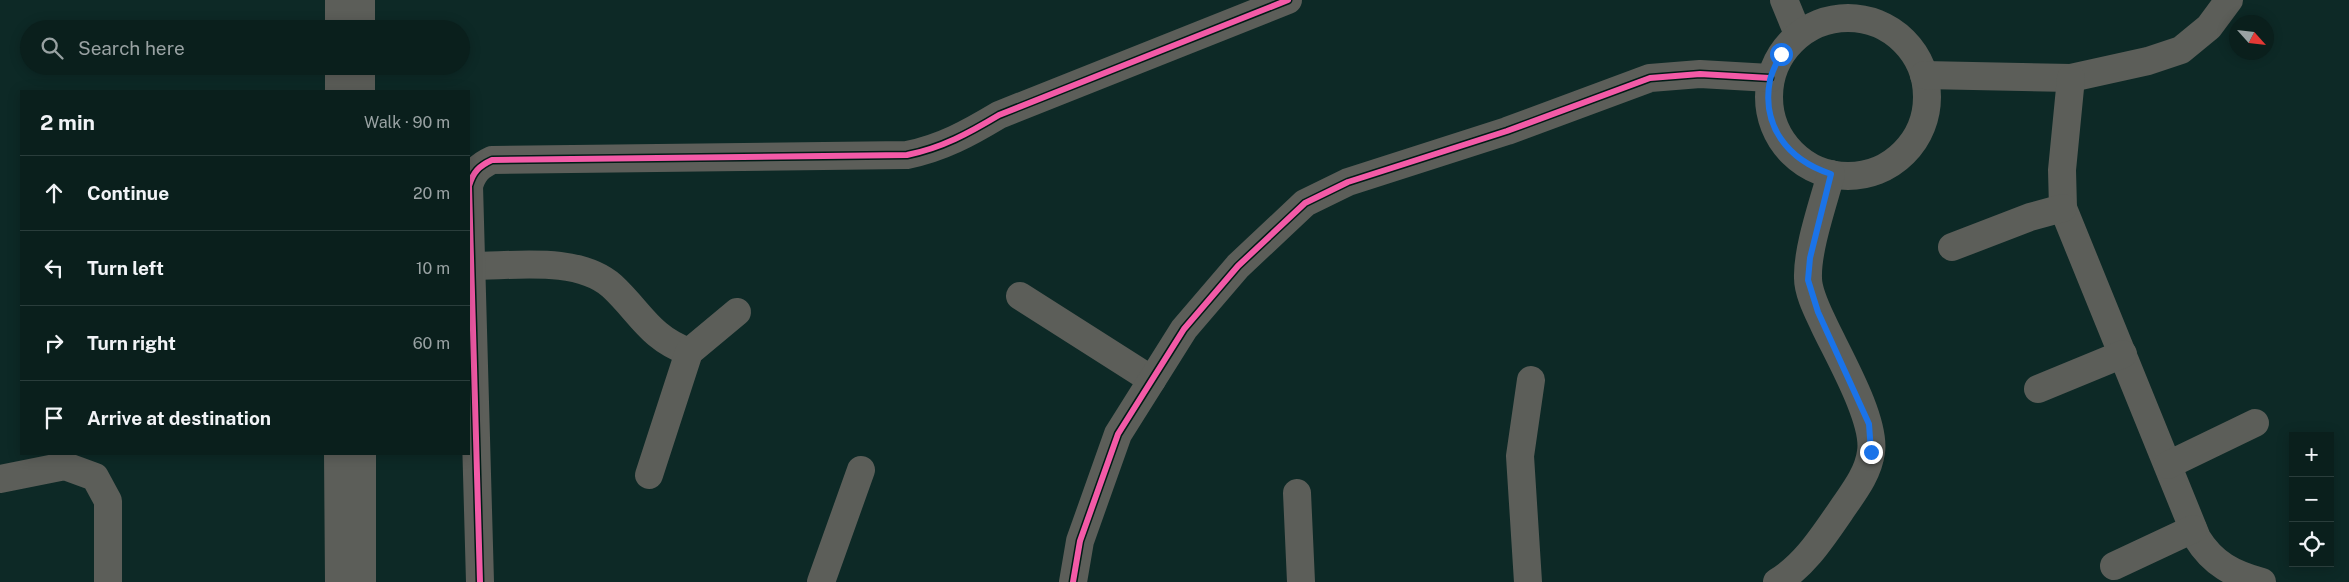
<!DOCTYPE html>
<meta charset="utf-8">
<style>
body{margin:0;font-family:"Public Sans",sans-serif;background:#182c29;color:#f1f3f6}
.controls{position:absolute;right:15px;bottom:15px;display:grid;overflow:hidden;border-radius:0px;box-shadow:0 2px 12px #0003}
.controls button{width:45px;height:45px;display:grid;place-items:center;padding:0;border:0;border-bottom:1px solid #2a3d3b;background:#0a1f1c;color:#f1f3f6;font:25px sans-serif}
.compass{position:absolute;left:2229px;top:15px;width:45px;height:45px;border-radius:50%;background:#0a1f1c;box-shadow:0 2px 12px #0003;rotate:117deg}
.stop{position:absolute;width:15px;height:15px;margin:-11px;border:4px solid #1a73e8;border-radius:50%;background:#fff}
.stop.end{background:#1a73e8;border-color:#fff;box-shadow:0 1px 5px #0008}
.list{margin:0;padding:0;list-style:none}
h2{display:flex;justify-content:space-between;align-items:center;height:65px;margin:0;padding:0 20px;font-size:21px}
h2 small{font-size:16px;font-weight:400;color:#99a2a3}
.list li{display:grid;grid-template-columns:32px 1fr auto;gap:15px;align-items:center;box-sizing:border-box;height:75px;padding:0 20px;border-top:1px solid #2a3d3b}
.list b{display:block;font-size:19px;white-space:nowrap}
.list em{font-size:16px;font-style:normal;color:#99a2a3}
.icon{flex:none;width:28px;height:28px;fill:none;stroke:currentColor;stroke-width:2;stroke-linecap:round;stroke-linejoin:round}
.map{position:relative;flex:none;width:2349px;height:582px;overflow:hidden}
.search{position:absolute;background:#0a1f1c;box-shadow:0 2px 12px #0003;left:20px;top:20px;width:450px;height:55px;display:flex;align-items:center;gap:12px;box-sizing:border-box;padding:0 18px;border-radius:28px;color:#99a2a3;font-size:19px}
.panel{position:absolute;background:#0a1f1c;box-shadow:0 2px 12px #0003;left:20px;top:90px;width:450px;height:365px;border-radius:0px}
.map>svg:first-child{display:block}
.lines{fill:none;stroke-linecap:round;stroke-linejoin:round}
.minor{stroke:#5c5e59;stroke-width:28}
.tertiary{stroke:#5c5e59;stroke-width:28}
.cycleway-casing{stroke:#001b16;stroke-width:9}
.cycleway{stroke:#f35aa7;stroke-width:6}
.route{stroke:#1a73e8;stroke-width:6}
</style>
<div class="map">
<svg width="2349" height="582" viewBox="0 0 2349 582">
<rect width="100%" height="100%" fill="#0d2926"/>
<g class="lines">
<g class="minor">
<path d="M1784,0L1798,34"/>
<circle cx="1848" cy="97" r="79"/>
<path d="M1924,75L2071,78L2148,61L2181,50L2209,27L2229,0"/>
<path d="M2071,78L2062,170L2063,208L2197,538C2213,564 2233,574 2262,582"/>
<path d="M1952,247L2030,217L2063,208"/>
<path d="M472,266C515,266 578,256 612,286C641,313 649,337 689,352"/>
<path d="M1020,296L1152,380"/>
<path d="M2038,389L2123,354"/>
<path d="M2168,465L2255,423"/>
<path d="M649,475L689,352L737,312"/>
<path d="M0,479L65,466L95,477L108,501V582"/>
<path d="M1297,493L1301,582"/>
<path d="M2114,566L2193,529"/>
<path d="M480,582L469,186C473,172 479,166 492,160L907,155C942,148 969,133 999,115L1288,0"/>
<path d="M821,582L861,470"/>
<path d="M1073,582L1080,541L1118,434L1184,329L1238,266L1305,203L1348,182L1507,131L1650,78L1700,74L1770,78"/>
<path d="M1528,582L1520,456L1531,380"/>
<path d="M1777,582C1804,566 1822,538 1840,512C1852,494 1868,475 1871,452C1876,420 1838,355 1824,325C1818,312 1808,293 1808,278C1807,249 1823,204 1831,174"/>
</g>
<g class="tertiary">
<path d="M339,29V0"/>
<path d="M361,29V0"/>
<path d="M339,91V66"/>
<path d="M361,91V66"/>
<path d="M338,454L339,582"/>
<path d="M362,582V454"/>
</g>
<g class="cycleway-casing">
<g id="cycleway">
<path d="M480,582L469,186C473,172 479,166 492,160L907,155C942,148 969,133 999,115L1288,0"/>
<path d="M1073,582L1080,541L1118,434L1184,329L1238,266L1305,203L1348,182L1507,131L1650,78L1700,74L1770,78"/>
</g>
</g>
<use href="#cycleway" class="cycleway"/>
</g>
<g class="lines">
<path class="route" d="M1781,54C1777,62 1772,71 1770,80C1761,126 1788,160 1831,174L1810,258L1808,280L1818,312L1869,424L1871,452"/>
</g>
</svg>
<div class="controls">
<button>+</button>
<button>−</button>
<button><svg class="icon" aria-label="locate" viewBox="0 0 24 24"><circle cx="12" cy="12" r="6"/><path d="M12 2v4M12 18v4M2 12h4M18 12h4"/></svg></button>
</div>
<svg class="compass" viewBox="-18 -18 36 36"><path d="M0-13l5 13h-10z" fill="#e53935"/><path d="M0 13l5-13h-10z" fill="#99a2a3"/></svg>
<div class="stop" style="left:1781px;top:54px"></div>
<div class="stop end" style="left:1871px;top:452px"></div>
<div class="search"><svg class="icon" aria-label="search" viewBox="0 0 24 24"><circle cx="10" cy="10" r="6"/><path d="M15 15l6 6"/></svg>Search here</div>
<section class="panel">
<h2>2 min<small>Walk · 90 m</small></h2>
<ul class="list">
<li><svg class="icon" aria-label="ahead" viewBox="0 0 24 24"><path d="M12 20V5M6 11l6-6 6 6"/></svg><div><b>Continue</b></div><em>20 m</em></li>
<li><svg class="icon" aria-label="left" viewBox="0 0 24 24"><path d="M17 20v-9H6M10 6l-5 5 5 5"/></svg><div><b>Turn left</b></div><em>10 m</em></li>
<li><svg class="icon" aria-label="right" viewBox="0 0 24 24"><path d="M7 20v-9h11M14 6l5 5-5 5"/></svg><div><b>Turn right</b></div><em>60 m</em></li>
<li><svg class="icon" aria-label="arrive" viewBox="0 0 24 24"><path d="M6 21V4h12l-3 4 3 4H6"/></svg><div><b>Arrive at destination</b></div></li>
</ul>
</section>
</div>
